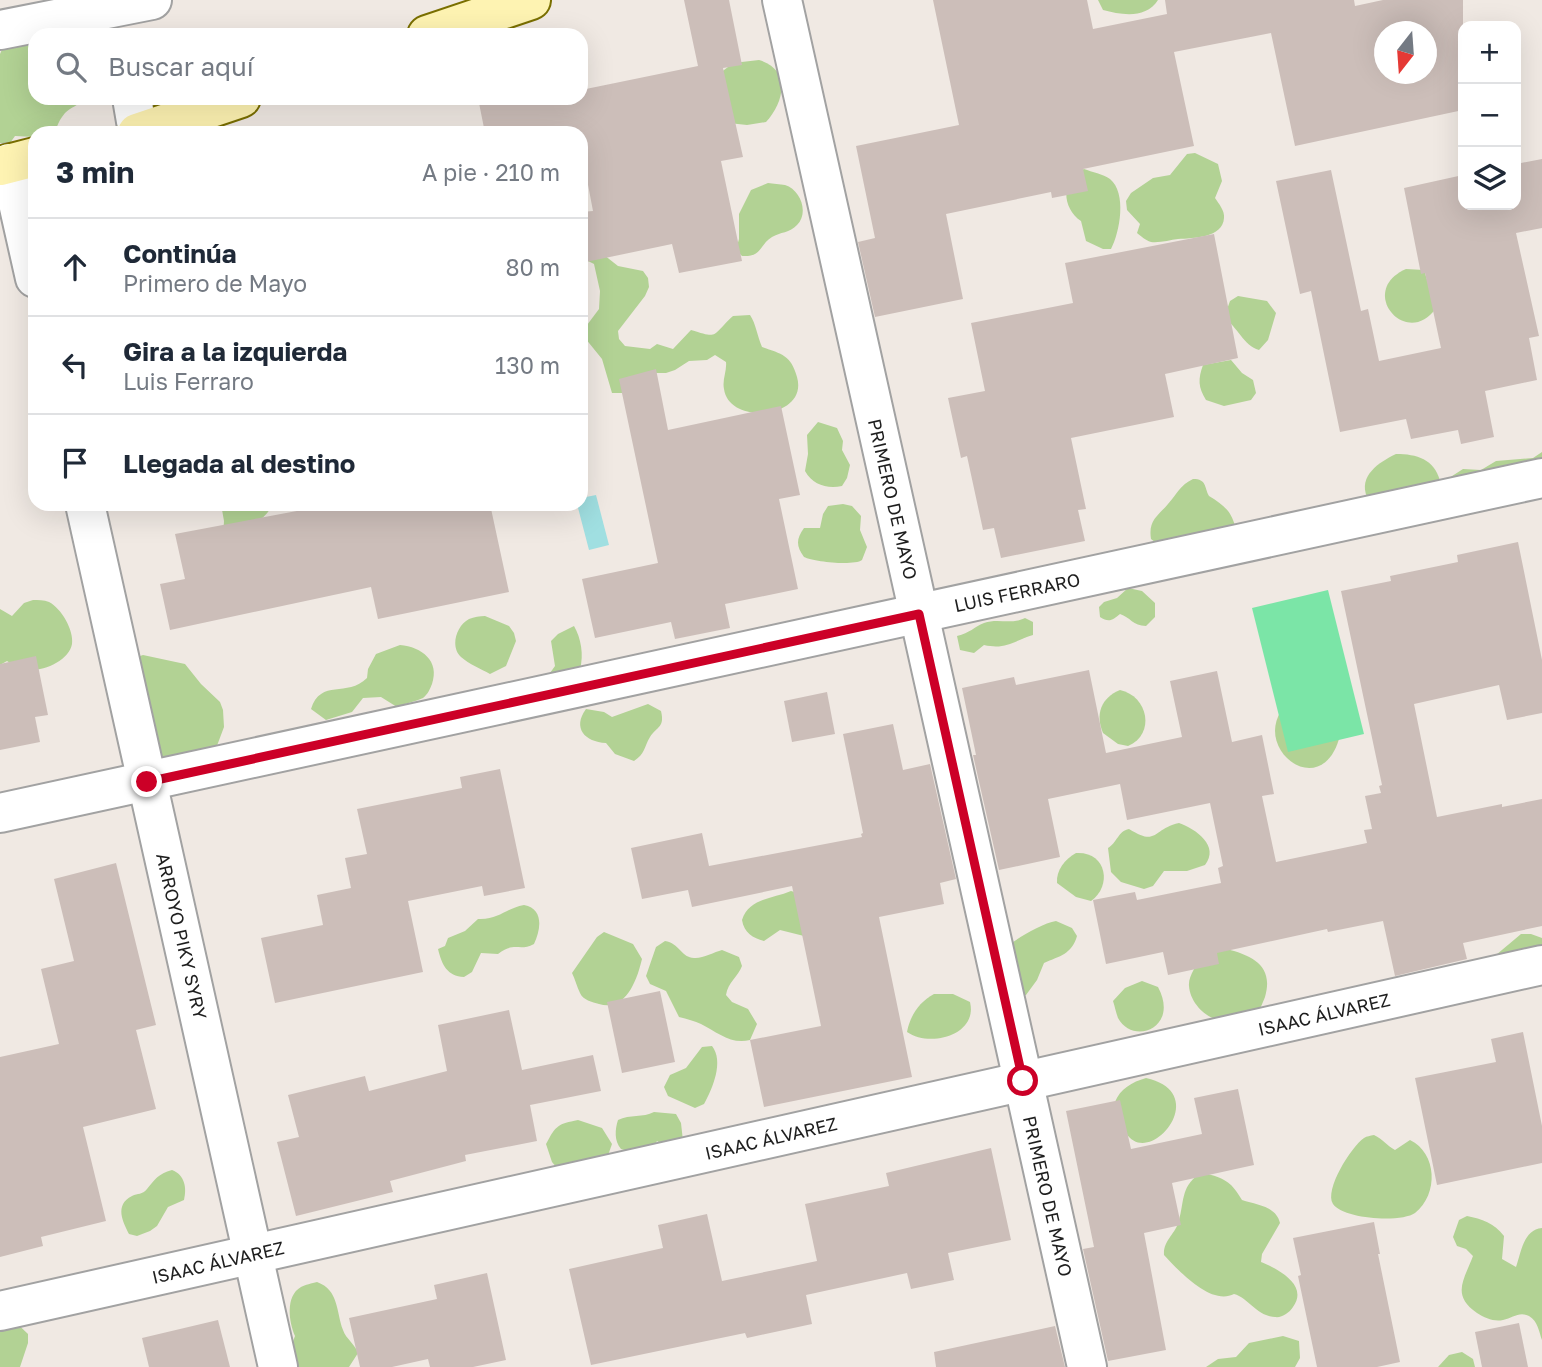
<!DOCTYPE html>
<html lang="es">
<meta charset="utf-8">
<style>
body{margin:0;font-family:"Golos Text",sans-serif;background:#f6f6f7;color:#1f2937}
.controls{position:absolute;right:21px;top:21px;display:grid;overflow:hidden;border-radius:14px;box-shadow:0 7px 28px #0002}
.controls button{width:63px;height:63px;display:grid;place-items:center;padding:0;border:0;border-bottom:2px solid #e0e1e3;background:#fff;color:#1f2937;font:35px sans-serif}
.compass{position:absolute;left:1374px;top:21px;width:63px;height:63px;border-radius:50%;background:#fff;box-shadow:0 7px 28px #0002;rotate:197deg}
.stop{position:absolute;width:21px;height:21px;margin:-16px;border:5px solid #cc0027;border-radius:50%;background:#fff}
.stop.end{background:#cc0027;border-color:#fff;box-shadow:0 2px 7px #0008}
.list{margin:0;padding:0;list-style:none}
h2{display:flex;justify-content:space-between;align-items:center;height:91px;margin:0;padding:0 28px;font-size:30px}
h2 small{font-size:23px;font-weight:400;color:#747a83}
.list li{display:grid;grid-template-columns:46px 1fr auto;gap:21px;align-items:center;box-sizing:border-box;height:98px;padding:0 28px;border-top:2px solid #e0e1e3}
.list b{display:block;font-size:26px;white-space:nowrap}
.list p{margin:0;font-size:23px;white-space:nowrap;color:#747a83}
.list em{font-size:23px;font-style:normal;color:#747a83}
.icon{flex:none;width:38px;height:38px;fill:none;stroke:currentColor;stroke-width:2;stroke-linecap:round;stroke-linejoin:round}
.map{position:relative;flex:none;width:1542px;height:1367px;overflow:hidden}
.search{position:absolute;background:#fff;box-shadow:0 7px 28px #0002;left:28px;top:28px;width:560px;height:77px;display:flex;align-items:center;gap:18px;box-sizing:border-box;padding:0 24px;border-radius:21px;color:#747a83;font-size:26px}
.panel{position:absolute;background:#fff;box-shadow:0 7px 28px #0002;left:28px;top:126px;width:560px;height:385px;border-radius:21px}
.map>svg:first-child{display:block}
.forest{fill:#b2d294}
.pitch{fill:#7be5a7}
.water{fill:#a0dfe1}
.building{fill:#ccbeb9;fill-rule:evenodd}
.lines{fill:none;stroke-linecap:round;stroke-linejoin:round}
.street-casing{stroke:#a2a2a2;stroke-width:42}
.secondary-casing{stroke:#7a6f00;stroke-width:42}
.street{stroke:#fff;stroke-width:38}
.secondary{stroke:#fef3b2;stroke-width:38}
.route{stroke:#cc0027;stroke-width:9}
.labels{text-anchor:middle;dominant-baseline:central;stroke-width:7;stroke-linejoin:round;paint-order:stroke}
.street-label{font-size:18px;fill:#1e1e1e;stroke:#fff}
</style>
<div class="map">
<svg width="1542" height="1367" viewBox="0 0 1542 1367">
<rect width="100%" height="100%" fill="#f0e9e3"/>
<g class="forest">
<path d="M1098,0H1158C1146,19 1122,15 1103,10Z"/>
<path d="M35,38V98L83,99C78,106 71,107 65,113C50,131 65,133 35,133V137L15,136L10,143H0V54L4,45Z"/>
<path d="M759,60C792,70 784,102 766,122L747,125L710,121L719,74L733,63Z"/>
<path d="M1195,153L1218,164L1222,181L1215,198C1219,204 1225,211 1224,218C1223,238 1193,238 1178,239C1170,240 1160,243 1151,242C1145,240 1142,237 1137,233L1140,224L1127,210L1126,201L1131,193L1153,178L1170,175L1187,154Z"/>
<path d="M1084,169C1092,172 1103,174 1110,179C1127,193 1120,232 1111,249H1103L1086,241L1081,221C1062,208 1060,179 1084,169Z"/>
<path d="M768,183C773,184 780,184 785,185C801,190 809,213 797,225C790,233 780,232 772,237C758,246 763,257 742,256L736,250L739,239V214L751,190Z"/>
<path d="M581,221L604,255L618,266L643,271L648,278L649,287L645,296L618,331L619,339L625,346L650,349L657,344L673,349L691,330C720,339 711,336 733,316L750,315C756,324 757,335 762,347C782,354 791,355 797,377C809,419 729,426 724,389C722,380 727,371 726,362L715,355L707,360L689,361L675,370L666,373H648L631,393H612L602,359L585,338L584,329L599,309L600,291L594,264L586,260Z"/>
<path d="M1406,269L1424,270L1436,308C1407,350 1356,291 1406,269Z"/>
<path d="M1238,296L1267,301L1276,313L1268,340L1259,350C1244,346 1237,326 1224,318L1230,301Z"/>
<path d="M1231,360L1242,373L1253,380L1256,393L1251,400L1224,406L1206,400C1198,387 1198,379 1203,365Z"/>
<path d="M818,422L837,428L843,441L842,450L850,465L847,478L842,486C827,489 813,485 805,471L808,454L807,435Z"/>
<path d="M1542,452V475L1447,486L1449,478L1463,469L1481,470L1496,461L1533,458Z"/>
<path d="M1396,454C1417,454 1434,459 1440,481L1367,497C1358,476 1379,462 1396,454Z"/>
<path d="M1193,479C1207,479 1204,487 1209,496C1222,504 1231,510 1235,526L1159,545L1151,539C1148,520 1158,516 1168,504C1177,494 1180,485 1193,479Z"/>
<path d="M221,504H273C263,524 243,530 223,538L224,521Z"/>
<path d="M843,504L852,506L861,516L860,530L867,547L862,560C854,566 814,562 804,557C796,546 796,539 804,528H820L823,514L828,506Z"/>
<path d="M1128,588L1142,591L1155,603V617L1146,626C1133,626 1130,617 1120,614C1113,620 1109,623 1100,617L1099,607L1104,602L1117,598Z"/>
<path d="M33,600C38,600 44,600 49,602C61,608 74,630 72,644C69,662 38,674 22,669C17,667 12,664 7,661L0,665V609L12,616L24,603Z"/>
<path d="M485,616L509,626L514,633L516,641L506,666L490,674C481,669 469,664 461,657C450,647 456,626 469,619C474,617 480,616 485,616Z"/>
<path d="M1025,618L1033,622V635C1013,641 1006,650 984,645L974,653L960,650L957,636C970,633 974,627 984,623C998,618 1011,625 1025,618Z"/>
<path d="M574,626C581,638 584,655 580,669L534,683L550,673L555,666L551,641L558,634Z"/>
<path d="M400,645C422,647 440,661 432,684C430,689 428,694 423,698C415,702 405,703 397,707L381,697L363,698L352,712L326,720L311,709C321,678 347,698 367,678L368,669L376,654Z"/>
<path d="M143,655L185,664L201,684L220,702L223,710L224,727L215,751L157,762L134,658Z"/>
<path d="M1120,690C1148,696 1156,734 1128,746L1118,744L1103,733C1095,714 1101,698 1120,690Z"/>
<path d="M648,704L661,711C665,728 657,726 650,737C644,747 645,754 634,761L615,754L606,743C585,742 572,728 586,709L604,712L612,717Z"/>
<path d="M1281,711L1339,739C1321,800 1255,752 1281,711Z"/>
<path d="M1179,823C1196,829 1220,846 1205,865L1187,871H1164L1153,886L1144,889L1121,882L1111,872L1108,848C1117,843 1118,831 1129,829C1158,847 1152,829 1179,823Z"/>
<path d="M1076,853C1106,851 1113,885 1091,901L1076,897L1057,883C1056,870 1065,859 1076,853Z"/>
<path d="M791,891L801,894L804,936L780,930L764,941C753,938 744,933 742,920C749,898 772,899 791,891Z"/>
<path d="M524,905C544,909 541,929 534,944C519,952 515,941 498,954L481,953L472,972L464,977C447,976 442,965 438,949L445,946L448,938L465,931L478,919C499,920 504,909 524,905Z"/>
<path d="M1056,921L1072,928L1077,936C1072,954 1060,956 1044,963L1037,980L1026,995L1017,997L1009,945C1019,937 1043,923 1056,921Z"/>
<path d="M604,932L633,944L642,959C637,980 626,1012 599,1004C592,1002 583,1000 580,993C577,987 575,979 572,973L597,937Z"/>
<path d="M1521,934H1531L1542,938V975L1500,964L1496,955Z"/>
<path d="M665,941C679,943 682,958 694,958C702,959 714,952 722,950L739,957L742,966C738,977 728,982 726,995L732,1002L748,1009L757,1024L750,1040C731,1045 717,1032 701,1024C695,1021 687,1019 679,1017L666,991L650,984L646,976L656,947Z"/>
<path d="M1227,949C1253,956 1274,966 1265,997C1262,1004 1260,1012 1253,1015C1246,1018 1228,1021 1220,1020C1205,1018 1190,1002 1189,986C1188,976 1197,965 1202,956Z"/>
<path d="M1142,981L1158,987C1180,1028 1133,1046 1118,1018C1116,1013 1115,1007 1113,1001L1125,988Z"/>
<path d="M934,994H953L970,1002C978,1035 930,1048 907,1032C910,1016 919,1002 934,994Z"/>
<path d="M712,1046C724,1061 713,1088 704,1104L695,1108L668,1096L664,1087L670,1075L686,1068L702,1047Z"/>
<path d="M1146,1078C1214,1093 1149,1170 1126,1133C1120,1125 1118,1112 1115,1102C1120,1089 1132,1082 1146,1078Z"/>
<path d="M654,1112L676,1114L681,1123L683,1141L666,1146L657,1141L654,1146L638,1154L621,1149C614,1141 615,1129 618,1120C630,1114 643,1118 654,1112Z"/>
<path d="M578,1120L602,1128L612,1144L606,1161L558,1169L552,1162L546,1144C556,1125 558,1124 578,1120Z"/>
<path d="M1374,1135C1383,1139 1387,1146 1395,1150L1410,1140C1437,1153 1439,1194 1415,1213C1401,1223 1343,1219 1333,1204C1324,1190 1351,1147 1364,1138C1367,1136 1370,1136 1374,1135Z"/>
<path d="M172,1170C185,1175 187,1188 184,1200L168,1207L157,1226L150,1231L137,1236L129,1234C123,1222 114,1205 132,1196C138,1193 142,1195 147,1189C155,1179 158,1174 172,1170Z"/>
<path d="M1208,1174C1226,1179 1232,1183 1242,1200C1257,1205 1276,1206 1280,1223L1262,1254L1261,1262C1278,1269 1309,1285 1293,1307C1289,1313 1282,1318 1275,1317C1256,1316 1249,1298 1234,1294C1211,1306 1179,1271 1164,1255C1163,1240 1176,1234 1179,1220C1184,1203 1181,1187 1198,1175Z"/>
<path d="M1467,1216C1482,1219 1494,1223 1504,1236L1502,1259L1516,1267C1521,1253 1523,1230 1542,1228V1340C1539,1332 1538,1321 1529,1316C1519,1311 1513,1318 1503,1320C1494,1322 1485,1318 1477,1313C1451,1295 1464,1280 1473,1256L1466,1249L1457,1246L1453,1237L1459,1220Z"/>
<path d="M317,1282C339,1290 336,1311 343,1330C346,1339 355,1344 358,1353L349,1367H294L289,1352L295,1336C289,1322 285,1296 301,1287C305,1285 312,1283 317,1282Z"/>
<path d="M0,1313L8,1315L28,1334V1343L20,1367H0Z"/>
<path d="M1283,1336L1299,1341L1300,1358L1295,1367H1206L1218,1359L1236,1357L1249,1343Z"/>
<path d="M1462,1352L1473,1359L1475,1367H1438L1449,1355Z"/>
</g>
<path class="pitch" d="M1328,590L1364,734L1288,752L1252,608Z"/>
<path class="water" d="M596,495L609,545L589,550L577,504H581V498Z"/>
<g class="building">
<path d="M684,0H729L742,65L723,68L743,157L721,161L742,261L679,273L672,244L581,263V212L593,211L581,148V133H485L478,98H581V90L698,66Z"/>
<path d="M933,0H1087L1093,29L1167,14L1165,0H1354L1355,6L1383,0H1463V110L1295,146L1271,33L1174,52L1194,146L1083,169L1088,191L1052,198L1051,192L946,214L963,299L875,317L858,242L875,238L856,146L959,125ZM1384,32H1426V74H1384Z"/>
<path d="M1542,159V228L1516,233L1539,336L1529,338L1537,380L1485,391L1494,437L1461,444L1458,430L1411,439L1406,419L1340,432L1311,291L1300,294L1276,181L1331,170L1361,311L1368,309L1379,361L1441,348L1425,273L1421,274L1404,188L1463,175V205H1516V164Z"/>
<path d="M1214,234L1238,358L1165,374L1174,417L1071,438L1086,509L1078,510L1085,541L1001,558L994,528L983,530L967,456L961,458L948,398L985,391L971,323L1073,303L1065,263Z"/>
<path d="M656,369L668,430L781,406L800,495L779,499L798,589L725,604L730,628L675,639L671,622L595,638L582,579L658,563L619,379Z"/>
<path d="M334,504H490L509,592L378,619L371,587L170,630L160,584L185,579L175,534Z"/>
<path d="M1518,542L1542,660V713L1507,720L1499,685L1414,704L1437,817L1502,804V807L1542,799V926L1463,943L1467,959L1395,976L1383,921L1328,932L1327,929L1217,953L1219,964L1168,975L1163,952L1106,964L1093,900L1135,892L1137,900L1221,883L1218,868L1223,866L1210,803L1127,820L1120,784L1048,799L1060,857L999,870L973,755H976L962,688L1014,677L1016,685L1089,670L1106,753L1182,737L1170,681L1217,671L1232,742L1262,735L1274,794L1262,796L1276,862L1367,843L1364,830L1372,829L1365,796L1381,793L1379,786L1382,785L1341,591L1391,581L1390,576L1458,562L1457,555Z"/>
<path d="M36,656L48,715L35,717L40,742L0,750V664Z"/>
<path d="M827,692L835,734L792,742L784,701Z"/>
<path d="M893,724L903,770L930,764L956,879L940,883L944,904L879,917L912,1077L764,1107L750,1040L821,1026L792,886L692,907L688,890L642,899L631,848L702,833L709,866L862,837L861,834L863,833L843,734Z"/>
<path d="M500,769L525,888L484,896L482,886L408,901L423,972L275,1003L261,938L323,925L317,895L351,888L345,858L367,854L357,809L462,788L460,777Z"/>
<path d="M116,863L156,1025L136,1030L156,1109L83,1127L106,1221L41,1237L43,1246L0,1257V1057L59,1044L41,969L74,961L54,879Z"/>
<path d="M660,991L675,1062L622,1073L607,1002Z"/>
<path d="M509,1010L522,1070L593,1055L601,1091L530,1105L537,1141L465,1155L466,1161L390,1181L393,1192L296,1216L277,1142L299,1137L288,1095L365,1076L369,1091L447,1071L438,1025Z"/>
<path d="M1523,1032L1542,1126V1163L1437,1185L1415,1078L1496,1062L1491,1039Z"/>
<path d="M1238,1089L1254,1165L1172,1183L1181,1225L1144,1233L1166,1350L1108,1361L1083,1249L1094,1247L1066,1111L1120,1100L1131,1149L1202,1134L1194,1098Z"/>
<path d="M991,1148L1011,1240L948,1253L954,1280L911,1289L907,1273L806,1295L812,1324L747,1338L745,1333L591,1365L569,1269L663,1248L658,1225L707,1214L722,1281L817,1261L805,1204L889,1186L886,1173Z"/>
<path d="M1374,1222L1380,1254H1378L1400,1362L1377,1367H1317L1298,1276L1301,1275L1293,1238Z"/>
<path d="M487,1273L506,1360L473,1367H430L428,1359L392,1367H360L349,1318L437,1299L434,1285Z"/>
<path d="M218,1320L230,1367H149L142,1338Z"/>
<path d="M1519,1323L1528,1367H1482L1475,1332Z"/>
<path d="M1055,1326L1065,1367H936L934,1352Z"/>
</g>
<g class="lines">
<g class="street-casing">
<g id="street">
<path d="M782,0L1087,1367"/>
<path d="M0,30L152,0"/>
<path d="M132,98L138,133"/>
<path d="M9,163L35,278"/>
<path d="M85,504L278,1367"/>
<path d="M0,813L1542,478"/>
<path d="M0,1311L1542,965"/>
</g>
</g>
<g class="secondary-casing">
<g id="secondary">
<path d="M427,35L531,0"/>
<path d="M137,133L241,98"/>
<path d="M0,166L35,157"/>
</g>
</g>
<use href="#street" class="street"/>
<use href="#secondary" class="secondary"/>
</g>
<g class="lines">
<path class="route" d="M147,782L919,614L1023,1081"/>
</g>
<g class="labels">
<g class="street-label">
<text transform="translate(893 499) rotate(77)">PRIMERO DE MAYO</text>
<text transform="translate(1017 592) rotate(-12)">LUIS FERRARO</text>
<text transform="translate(182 936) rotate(77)">ARROYO PIKY SYRY</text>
<text transform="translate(1324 1014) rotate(-13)">ISAAC ÁLVAREZ</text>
<text transform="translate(771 1138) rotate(-13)">ISAAC ÁLVAREZ</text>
<text transform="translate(1048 1196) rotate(77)">PRIMERO DE MAYO</text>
<text transform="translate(218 1262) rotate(-13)">ISAAC ÁLVAREZ</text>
</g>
</g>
</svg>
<div class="controls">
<button>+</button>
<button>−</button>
<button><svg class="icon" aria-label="layers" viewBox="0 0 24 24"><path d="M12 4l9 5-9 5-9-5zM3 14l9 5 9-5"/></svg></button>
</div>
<svg class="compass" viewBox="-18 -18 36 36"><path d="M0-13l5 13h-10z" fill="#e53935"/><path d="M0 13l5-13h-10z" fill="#747a83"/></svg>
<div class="stop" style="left:1023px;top:1081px"></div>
<div class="stop end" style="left:147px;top:782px"></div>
<div class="search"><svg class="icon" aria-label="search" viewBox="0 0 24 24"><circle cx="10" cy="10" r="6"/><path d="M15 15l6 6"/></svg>Buscar aquí</div>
<section class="panel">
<h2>3 min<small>A pie · 210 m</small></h2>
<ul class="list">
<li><svg class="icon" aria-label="ahead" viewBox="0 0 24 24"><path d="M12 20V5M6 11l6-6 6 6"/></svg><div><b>Continúa</b><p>Primero de Mayo</p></div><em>80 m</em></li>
<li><svg class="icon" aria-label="left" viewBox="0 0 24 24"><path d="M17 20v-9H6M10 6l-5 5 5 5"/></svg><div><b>Gira a la izquierda</b><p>Luis Ferraro</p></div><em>130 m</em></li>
<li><svg class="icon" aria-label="arrive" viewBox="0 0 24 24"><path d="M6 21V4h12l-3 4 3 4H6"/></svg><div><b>Llegada al destino</b></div></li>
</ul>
</section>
</div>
